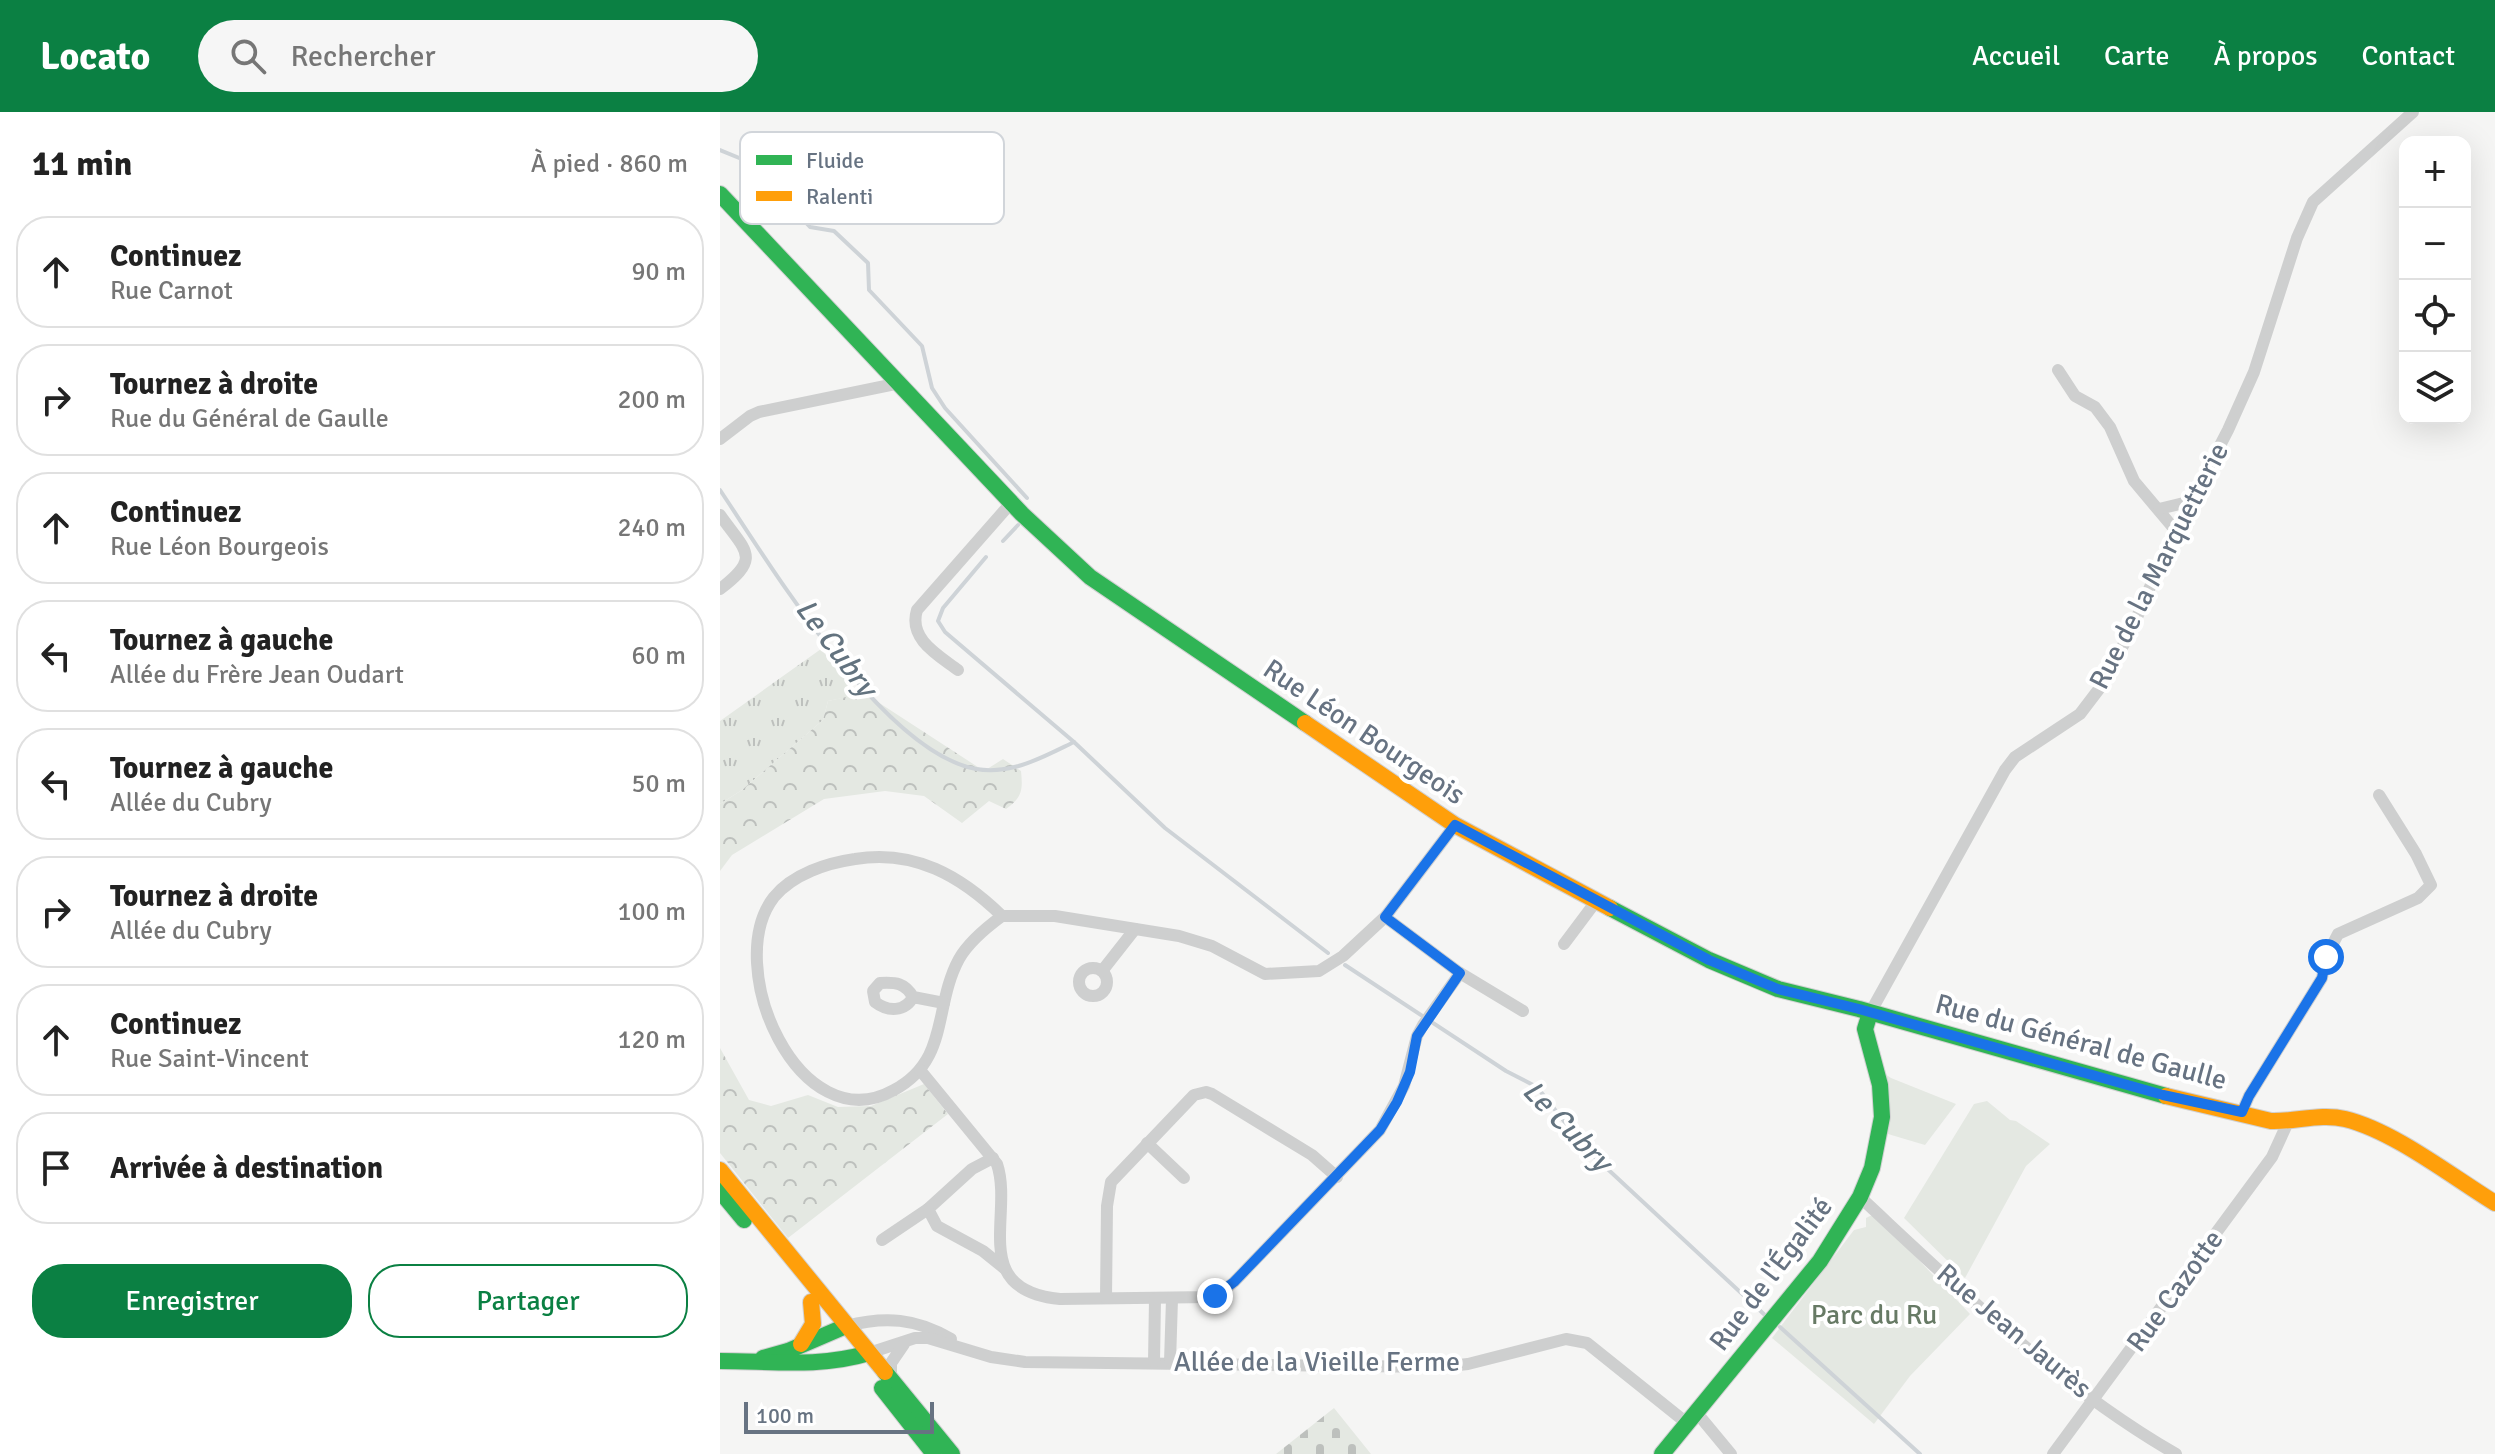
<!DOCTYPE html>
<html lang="fr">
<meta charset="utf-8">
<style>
body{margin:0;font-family:Signika,sans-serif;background:#f6f6f6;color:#222}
.controls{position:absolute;right:24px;top:24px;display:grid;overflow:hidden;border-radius:16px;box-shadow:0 8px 32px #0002}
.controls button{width:72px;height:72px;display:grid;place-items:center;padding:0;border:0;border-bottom:2px solid #e0e0e0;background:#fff;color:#222;font:40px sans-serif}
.scale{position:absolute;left:24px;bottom:20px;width:190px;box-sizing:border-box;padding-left:8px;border:4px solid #677382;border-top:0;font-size:22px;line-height:28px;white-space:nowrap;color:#677382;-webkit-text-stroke:6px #fff;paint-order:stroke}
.stop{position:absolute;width:24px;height:24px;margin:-18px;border:6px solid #1a73e8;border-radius:50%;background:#fff}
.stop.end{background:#1a73e8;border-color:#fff;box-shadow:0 2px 8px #0008}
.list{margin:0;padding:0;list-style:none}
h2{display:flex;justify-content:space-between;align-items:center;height:104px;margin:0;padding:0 32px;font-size:34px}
h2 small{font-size:26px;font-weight:400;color:#767676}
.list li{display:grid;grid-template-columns:52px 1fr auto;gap:24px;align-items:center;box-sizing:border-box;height:112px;margin:0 16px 16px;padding:0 16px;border:2px solid #e0e0e0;border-radius:32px}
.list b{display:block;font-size:30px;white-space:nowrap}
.list p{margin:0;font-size:26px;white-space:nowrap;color:#767676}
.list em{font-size:26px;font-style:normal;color:#767676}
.actions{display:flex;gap:16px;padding:24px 32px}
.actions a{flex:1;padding:18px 0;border:2px solid #0b8043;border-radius:32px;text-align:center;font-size:28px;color:#0b8043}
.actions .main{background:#0b8043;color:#fff}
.icon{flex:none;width:44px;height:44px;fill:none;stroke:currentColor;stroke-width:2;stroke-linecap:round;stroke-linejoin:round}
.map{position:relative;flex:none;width:1775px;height:1342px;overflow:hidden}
header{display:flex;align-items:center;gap:48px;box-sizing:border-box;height:112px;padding:0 40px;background:#0b8043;color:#fff}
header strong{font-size:38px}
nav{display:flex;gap:44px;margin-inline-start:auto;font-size:28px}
.search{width:560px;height:72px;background:#f6f6f6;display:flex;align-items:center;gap:20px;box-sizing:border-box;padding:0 28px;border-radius:44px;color:#767676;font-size:30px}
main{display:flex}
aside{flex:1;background:#fff}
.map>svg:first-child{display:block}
.grass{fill:url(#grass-tufts)}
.forest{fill:url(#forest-crowns)}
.cemetery{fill:url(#cemetery-stones)}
.park{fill:#e4e8e2}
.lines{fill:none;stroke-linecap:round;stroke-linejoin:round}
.stream{stroke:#ced3d7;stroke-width:4}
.fast-casing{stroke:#d1d1d2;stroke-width:18}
.slow-casing{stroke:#d1d1d2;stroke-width:18}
.street{stroke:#cecfcf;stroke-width:12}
.fast{stroke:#30b455;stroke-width:16}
.slow{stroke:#ff9f0a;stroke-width:16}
.route{stroke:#1a73e8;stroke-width:10}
.labels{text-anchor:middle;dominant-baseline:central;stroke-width:8;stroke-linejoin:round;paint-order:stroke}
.street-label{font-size:28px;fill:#677382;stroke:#fff}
.park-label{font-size:28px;fill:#677a65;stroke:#fff}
.water-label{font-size:30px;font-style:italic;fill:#63737f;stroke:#fff}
.key{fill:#fff;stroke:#d1d5da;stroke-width:2}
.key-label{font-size:22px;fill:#677382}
</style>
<header>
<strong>Locato</strong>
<div class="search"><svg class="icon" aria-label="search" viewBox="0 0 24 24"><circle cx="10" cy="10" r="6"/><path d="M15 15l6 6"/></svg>Rechercher</div>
<nav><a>Accueil</a><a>Carte</a><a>À propos</a><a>Contact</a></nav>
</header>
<main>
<aside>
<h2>11 min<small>À pied · 860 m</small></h2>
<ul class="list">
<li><svg class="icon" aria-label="ahead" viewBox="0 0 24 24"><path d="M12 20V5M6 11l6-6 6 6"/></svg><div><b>Continuez</b><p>Rue Carnot</p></div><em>90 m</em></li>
<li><svg class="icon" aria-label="right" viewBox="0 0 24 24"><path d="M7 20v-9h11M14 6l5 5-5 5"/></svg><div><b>Tournez à droite</b><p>Rue du Général de Gaulle</p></div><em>200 m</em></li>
<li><svg class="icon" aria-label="ahead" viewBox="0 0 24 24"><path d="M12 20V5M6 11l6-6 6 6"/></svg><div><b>Continuez</b><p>Rue Léon Bourgeois</p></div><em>240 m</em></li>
<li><svg class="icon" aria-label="left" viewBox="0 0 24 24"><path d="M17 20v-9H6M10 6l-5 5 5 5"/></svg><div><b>Tournez à gauche</b><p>Allée du Frère Jean Oudart</p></div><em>60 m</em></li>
<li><svg class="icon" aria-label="left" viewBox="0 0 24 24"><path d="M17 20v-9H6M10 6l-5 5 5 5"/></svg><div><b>Tournez à gauche</b><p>Allée du Cubry</p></div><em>50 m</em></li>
<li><svg class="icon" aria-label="right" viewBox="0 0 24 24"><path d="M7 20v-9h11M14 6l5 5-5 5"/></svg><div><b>Tournez à droite</b><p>Allée du Cubry</p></div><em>100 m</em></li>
<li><svg class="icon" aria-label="ahead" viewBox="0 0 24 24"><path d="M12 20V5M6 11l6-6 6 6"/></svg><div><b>Continuez</b><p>Rue Saint-Vincent</p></div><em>120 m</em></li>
<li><svg class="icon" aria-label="arrive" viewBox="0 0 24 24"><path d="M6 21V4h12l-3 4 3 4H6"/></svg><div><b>Arrivée à destination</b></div></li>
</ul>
<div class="actions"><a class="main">Enregistrer</a><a>Partager</a></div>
</aside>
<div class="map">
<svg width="1775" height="1342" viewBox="0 0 1775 1342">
<defs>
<pattern id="grass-tufts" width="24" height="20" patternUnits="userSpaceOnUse" patternTransform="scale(2)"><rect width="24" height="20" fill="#e4e8e2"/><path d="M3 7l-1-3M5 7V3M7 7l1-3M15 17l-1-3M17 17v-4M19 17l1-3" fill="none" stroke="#bdc0bd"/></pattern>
<pattern id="forest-crowns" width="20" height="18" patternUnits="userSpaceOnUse" patternTransform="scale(2)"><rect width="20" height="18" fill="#e4e8e2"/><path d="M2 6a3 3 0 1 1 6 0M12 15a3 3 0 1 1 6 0" fill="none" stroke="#bdc0bd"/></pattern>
<pattern id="cemetery-stones" width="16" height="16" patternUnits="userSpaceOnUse" patternTransform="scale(2)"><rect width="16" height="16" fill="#e4e8e2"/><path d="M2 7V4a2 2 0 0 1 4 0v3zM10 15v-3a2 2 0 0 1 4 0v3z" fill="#bdc0bd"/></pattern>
</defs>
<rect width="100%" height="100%" fill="#f5f5f4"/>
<path class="grass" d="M101,537L138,583L108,589L103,608L22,678L0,692V609Z"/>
<g class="forest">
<path d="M144,581L264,659L283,647L301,659C303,679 302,685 286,697L269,689L242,711L204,684L165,679L104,687L12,743L0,759V692L22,678L103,608L108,589Z"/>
<path d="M0,936L29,988L51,994L88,983L118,995L151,994L204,972L228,1002L68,1126L0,1041Z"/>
</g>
<path class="cemetery" d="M614,1296L651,1342H556Z"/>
<g class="park">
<path d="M1162,960L1171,966L1236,992L1205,1033L1168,1022V981Z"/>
<path d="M1267,989L1290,1008L1296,1009L1330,1032L1306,1054L1245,1166L1184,1106L1254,992Z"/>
<path d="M1150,1104H1157L1250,1202L1190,1264L1154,1312L1052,1226L1134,1118L1146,1115V1106Z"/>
</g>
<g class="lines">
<g class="stream">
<path d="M0,38L29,50L90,115L114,119L148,151L149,178L202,234L212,276L225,296L307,386"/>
<path d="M0,378C51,454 163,640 256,657C292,663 323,645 354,630"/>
<path d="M283,429L298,413"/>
<path d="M266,445L223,496L218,509L225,520L354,630L445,716L608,841"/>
<path d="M625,853L786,959L817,975L866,1037L1047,1205"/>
<path d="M1060,1215L1200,1342"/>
</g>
<g class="fast-casing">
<g id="fast">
<path d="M0,82L302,402L370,465L585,611"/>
<path d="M890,796L989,848L1058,877L1139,897L1446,984"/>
<path d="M0,1079L24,1108"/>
<path d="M43,1246L68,1239L126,1214"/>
<path d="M0,1249C51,1249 99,1256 149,1241"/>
<path d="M165,1260L232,1342"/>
<path d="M162,1276L214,1342"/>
<path d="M942,1342L1100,1149L1140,1085L1152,1056L1162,1005L1160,973L1145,917L1150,901"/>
</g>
</g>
<g class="slow-casing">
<g id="slow">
<path d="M585,611L735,713L890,796"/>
<path d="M1446,984L1551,1009C1575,1010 1601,1001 1625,1007C1674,1019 1731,1064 1775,1091"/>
<path d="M0,1058L165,1260"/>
<path d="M81,1232L93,1212L91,1190"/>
</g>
</g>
<g class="street">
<path d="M1338,258L1355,284L1375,295L1390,315L1414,369L1456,419"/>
<path d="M0,327L30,304L39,300L180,271"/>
<path d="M1439,397L1472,389"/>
<path d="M0,403C26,440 42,445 0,477"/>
<path d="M238,558C218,543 188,527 197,498L291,391"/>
<path d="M282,804C241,764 194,737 135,747C107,751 73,762 54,785C1,853 79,1031 174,978C230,948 213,895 239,847C248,831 267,815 282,804H335L459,824L492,834L545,862L599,859L623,844L665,805L735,713"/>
<path d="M665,805L740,861L803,899"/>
<path d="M844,832L877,788"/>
<circle cx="373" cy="870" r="14"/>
<path d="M382,859L415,817"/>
<path d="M193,885C185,900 168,900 155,890L153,879L160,871C176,870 185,871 193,885L224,891"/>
<path d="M1150,901L1285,658L1295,645L1360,602L1379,577L1410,521L1448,434L1508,318L1534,260L1577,126L1593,90L1693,0"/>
<path d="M200,958L277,1052C294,1103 248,1178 340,1187L490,1185L502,1180L514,1170L660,1018L684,974L697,924L703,913L740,861"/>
<path d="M1522,1000L1529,984L1602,866L1606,845L1618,822L1698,786L1711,773L1696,742L1659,683"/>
<path d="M427,1031L464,1066"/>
<path d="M273,1046L252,1057L208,1097L217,1114L263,1139L284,1156"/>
<path d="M1140,1085C1239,1177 1338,1274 1456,1342"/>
<path d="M162,1128L208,1097"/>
<path d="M386,1186L387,1094L391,1070L474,983L486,980L492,982L592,1043L617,1065"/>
<path d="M126,1214C165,1204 196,1206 231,1227"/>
<path d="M149,1241L195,1226H208L271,1245L305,1250L720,1255L748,1252L846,1227L867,1231L968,1312"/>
<path d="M434,1250L435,1187"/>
<path d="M450,1250L452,1187"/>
<path d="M171,1268V1251L184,1232"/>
<path d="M977,1301L1011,1342"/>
<path d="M1333,1342L1552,1045L1568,1010"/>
</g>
<use href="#fast" class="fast"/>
<use href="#slow" class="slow"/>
</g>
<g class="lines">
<path class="route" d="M495,1184L514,1170L660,1018L677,990L690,960L697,924L740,861L665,805L735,713L989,848L1058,877L1139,897L1443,983L1522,1000L1529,984L1602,866L1606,845"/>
</g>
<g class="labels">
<g class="street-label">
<text transform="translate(1439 454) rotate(-63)">Rue de la Marquetterie</text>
<text transform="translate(644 620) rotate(34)">Rue Léon Bourgeois</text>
<text transform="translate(1361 930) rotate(15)">Rue du Général de Gaulle</text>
<text transform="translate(1051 1162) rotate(-53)">Rue de l'Égalité</text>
<text transform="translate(1455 1179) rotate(-54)">Rue Cazotte</text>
<text transform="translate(1294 1219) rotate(40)">Rue Jean Jaurès</text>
<text x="597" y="1250">Allée de la Vieille Ferme</text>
</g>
<g class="park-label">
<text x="1154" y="1203">Parc du Ru</text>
</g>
<g class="water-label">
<text transform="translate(116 536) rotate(53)">Le Cubry</text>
<text transform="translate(847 1014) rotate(46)">Le Cubry</text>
</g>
</g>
<rect x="20" y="20" width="264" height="92" rx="12" class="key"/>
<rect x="36" y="43" width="36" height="10" fill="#30b455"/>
<rect x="36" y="79" width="36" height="10" fill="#ff9f0a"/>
<g class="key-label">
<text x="86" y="56">Fluide</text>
<text x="86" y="92">Ralenti</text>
</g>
</svg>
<div class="controls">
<button>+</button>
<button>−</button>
<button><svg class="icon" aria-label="locate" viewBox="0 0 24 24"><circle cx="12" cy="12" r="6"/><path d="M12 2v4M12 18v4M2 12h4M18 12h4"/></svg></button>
<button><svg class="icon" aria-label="layers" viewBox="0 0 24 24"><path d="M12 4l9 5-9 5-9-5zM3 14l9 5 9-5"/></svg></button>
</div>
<div class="scale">100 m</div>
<div class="stop" style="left:1606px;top:845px"></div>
<div class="stop end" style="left:495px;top:1184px"></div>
</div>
</main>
